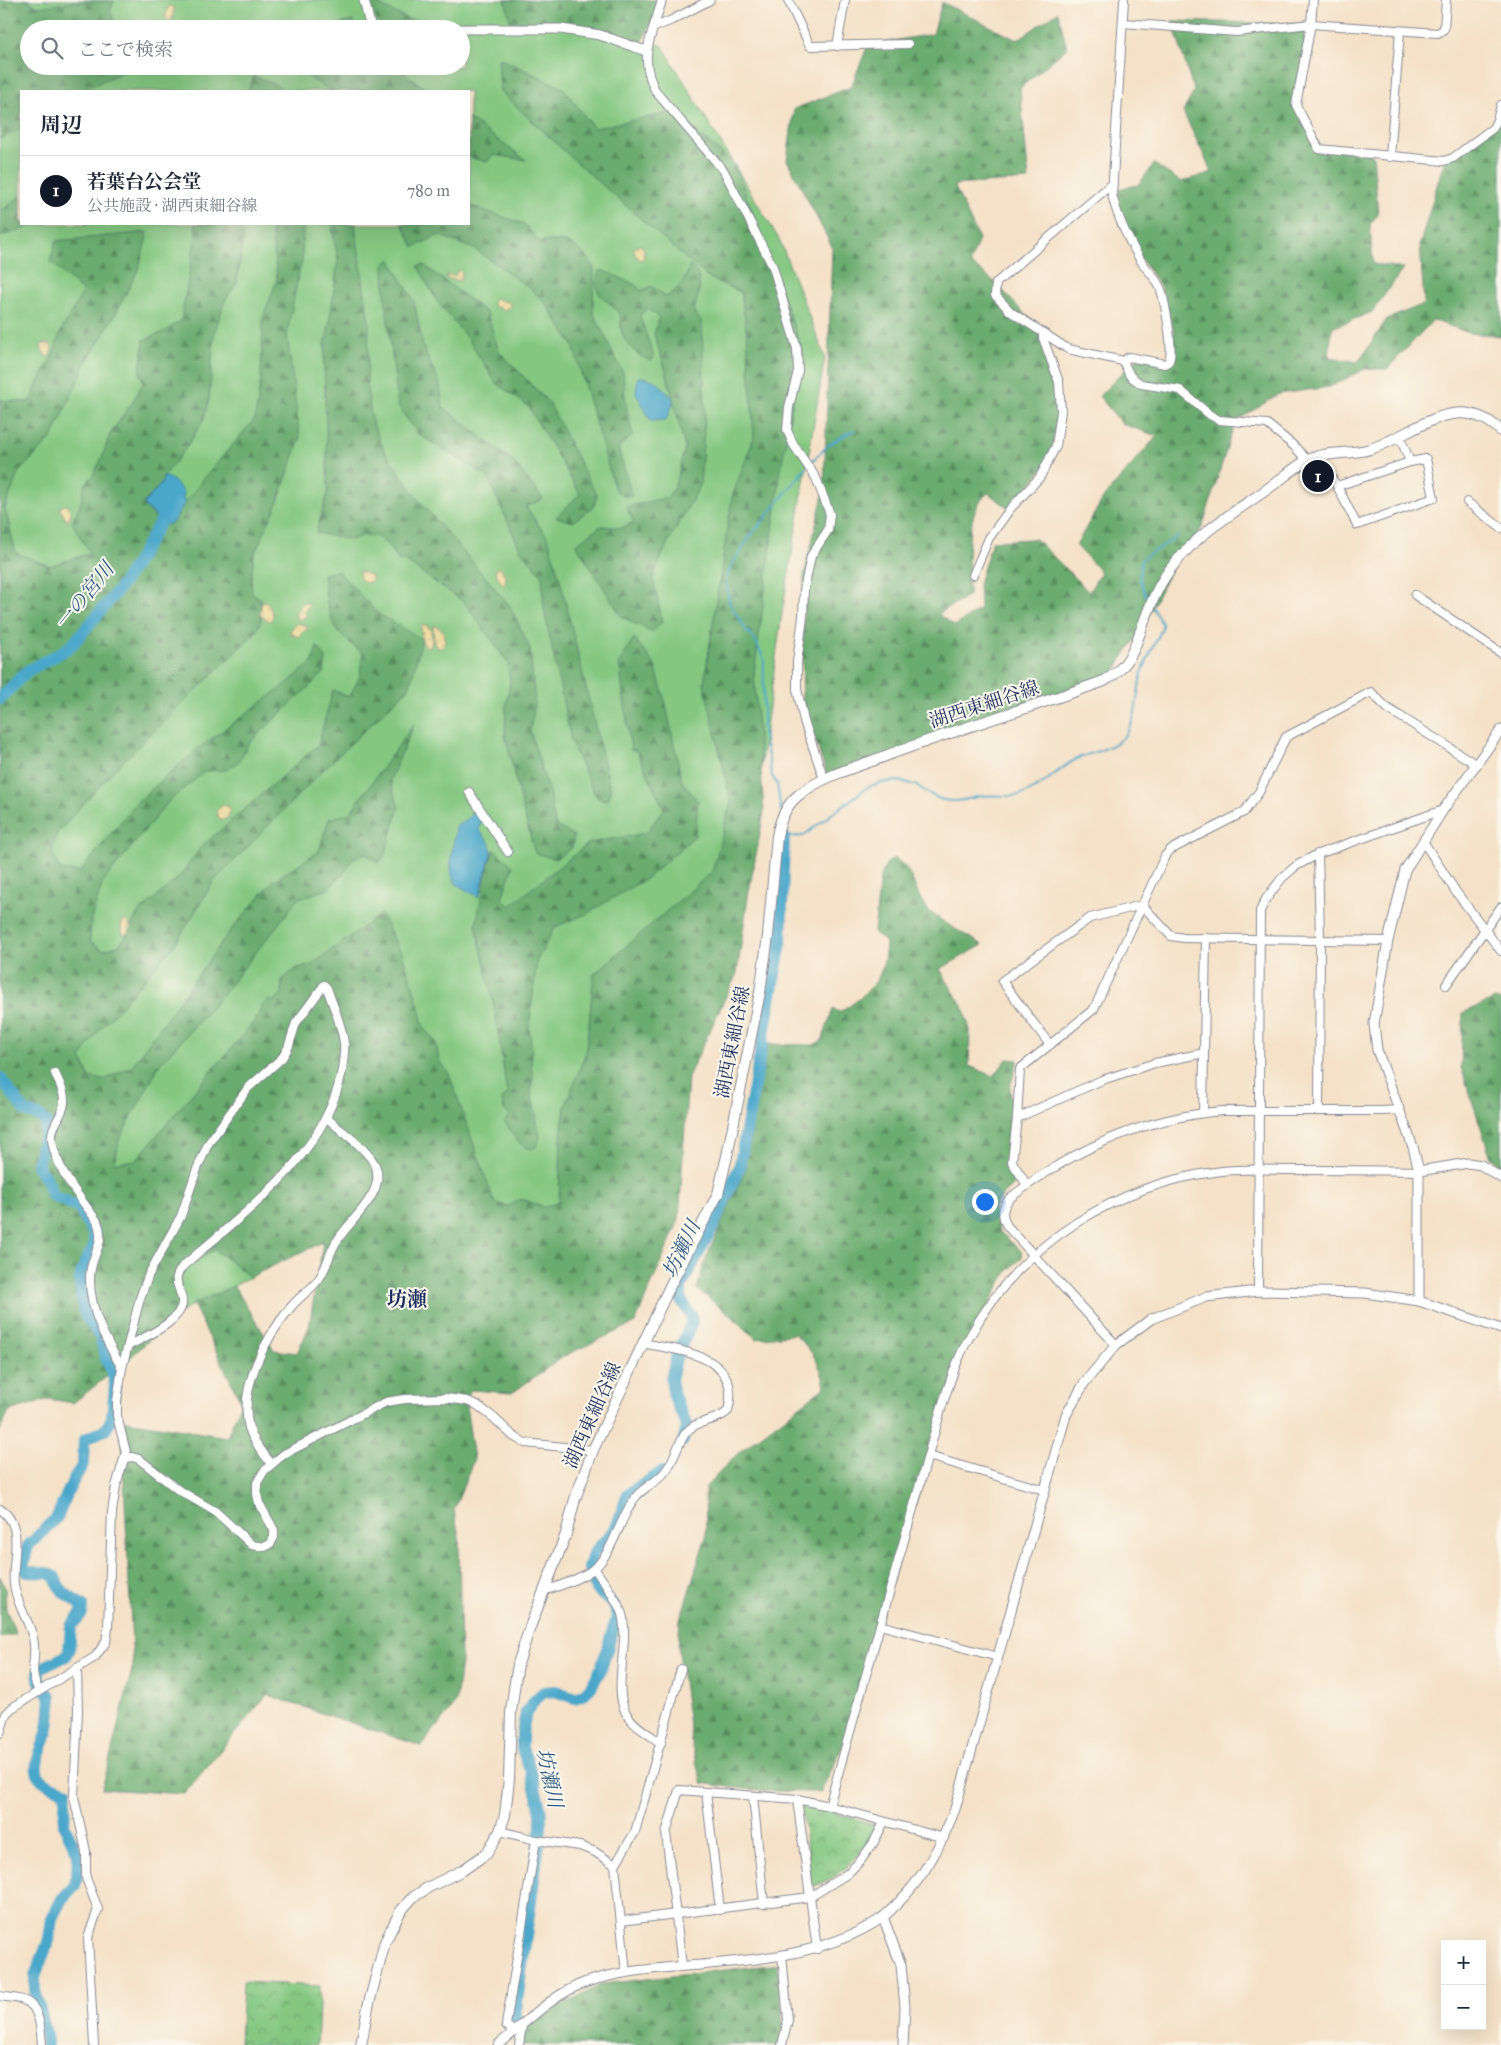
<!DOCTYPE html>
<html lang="ja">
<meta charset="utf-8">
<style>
body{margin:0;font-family:"IM FELL Great Primer","Noto Serif JP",serif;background:#f2f2f3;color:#1f2937}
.controls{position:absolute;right:15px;bottom:15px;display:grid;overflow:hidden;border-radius:0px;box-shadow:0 5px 20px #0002}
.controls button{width:45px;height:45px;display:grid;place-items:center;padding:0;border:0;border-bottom:1px solid #e0e1e3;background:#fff;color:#1f2937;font:25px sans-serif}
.you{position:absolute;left:984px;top:1201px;width:18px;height:18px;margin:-12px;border:4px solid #fff;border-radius:50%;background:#1a73e8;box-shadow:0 0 0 8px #1a73e833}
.badge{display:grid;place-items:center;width:32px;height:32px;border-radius:50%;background:#111827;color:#fff;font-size:16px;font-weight:700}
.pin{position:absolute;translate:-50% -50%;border:2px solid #fff;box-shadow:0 1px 5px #0006}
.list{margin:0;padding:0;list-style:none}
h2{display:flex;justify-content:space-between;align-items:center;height:65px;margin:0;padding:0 20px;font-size:21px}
h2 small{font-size:16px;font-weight:400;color:#747a83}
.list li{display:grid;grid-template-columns:32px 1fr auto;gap:15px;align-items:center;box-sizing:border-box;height:70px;padding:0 20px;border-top:1px solid #e0e1e3}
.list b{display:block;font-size:19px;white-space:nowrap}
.list p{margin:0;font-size:16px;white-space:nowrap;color:#747a83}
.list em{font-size:16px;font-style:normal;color:#747a83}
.icon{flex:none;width:28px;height:28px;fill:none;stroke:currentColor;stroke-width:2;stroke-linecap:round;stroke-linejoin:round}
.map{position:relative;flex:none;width:1501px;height:2045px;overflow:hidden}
.search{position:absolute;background:#fff;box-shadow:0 5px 20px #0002;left:20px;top:20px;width:450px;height:55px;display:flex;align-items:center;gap:12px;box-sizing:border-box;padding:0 18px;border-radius:28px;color:#747a83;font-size:19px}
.panel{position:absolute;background:#fff;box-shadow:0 5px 20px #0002;left:20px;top:90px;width:450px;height:135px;border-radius:0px}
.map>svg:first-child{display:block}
.grass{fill:#84c781;stroke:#507b70;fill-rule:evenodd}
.forest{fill:url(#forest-firs);stroke:#436e66}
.sand{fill:url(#sand-dots);stroke:#84847e}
.park{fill:url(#park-crowns);stroke:#507b70}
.water{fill:#4ca7ca;stroke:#346b94}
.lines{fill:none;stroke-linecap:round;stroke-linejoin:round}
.stream{stroke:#4ca7ca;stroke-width:2}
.river{stroke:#4ca7ca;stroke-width:12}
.minor-casing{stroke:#888892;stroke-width:10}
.tertiary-casing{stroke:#888892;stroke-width:11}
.secondary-casing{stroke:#888892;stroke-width:12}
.minor{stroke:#fff;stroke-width:8}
.tertiary{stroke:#fff;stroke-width:9}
.secondary{stroke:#fff;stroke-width:10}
.labels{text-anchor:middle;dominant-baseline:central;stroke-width:4;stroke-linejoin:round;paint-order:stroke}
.street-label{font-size:19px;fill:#1b2f5e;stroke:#fbf7ec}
.water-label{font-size:20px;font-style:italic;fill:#2c5984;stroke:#fbf7ec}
.neighbourhood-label{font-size:20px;font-weight:bold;fill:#1b2f5e;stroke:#fbf7ec}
</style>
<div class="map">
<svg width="1501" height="2045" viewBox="0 0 1501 2045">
<defs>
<pattern id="forest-firs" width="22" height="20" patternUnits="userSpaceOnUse" patternTransform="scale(1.25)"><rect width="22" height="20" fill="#6bac6f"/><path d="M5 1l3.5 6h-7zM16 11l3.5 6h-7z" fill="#578c5e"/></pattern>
<pattern id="sand-dots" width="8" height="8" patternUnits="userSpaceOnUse" patternTransform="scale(1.25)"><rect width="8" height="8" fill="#eeda9e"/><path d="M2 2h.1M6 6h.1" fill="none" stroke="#ccbb8a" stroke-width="1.8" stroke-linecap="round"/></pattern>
<pattern id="park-crowns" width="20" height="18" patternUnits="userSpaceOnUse" patternTransform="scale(1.25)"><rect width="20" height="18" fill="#84c781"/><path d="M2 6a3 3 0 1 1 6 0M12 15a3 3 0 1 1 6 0" fill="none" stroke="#6ba26d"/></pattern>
</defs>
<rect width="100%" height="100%" fill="#fbf7ec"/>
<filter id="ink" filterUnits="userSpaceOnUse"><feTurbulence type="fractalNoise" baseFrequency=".02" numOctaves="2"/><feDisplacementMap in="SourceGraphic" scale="10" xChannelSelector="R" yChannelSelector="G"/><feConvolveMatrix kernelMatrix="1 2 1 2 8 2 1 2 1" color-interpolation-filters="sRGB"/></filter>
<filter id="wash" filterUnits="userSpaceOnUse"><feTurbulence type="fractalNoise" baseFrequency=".0096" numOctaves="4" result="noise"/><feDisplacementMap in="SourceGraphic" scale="20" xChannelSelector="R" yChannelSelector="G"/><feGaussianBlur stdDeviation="1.12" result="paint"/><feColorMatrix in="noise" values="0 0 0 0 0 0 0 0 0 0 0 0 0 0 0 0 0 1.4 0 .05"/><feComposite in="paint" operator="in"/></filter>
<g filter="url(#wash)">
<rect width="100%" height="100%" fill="#f4e1c7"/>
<g class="grass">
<path d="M22,0H518L640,43L662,45L780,241L825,357L782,613L755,808L555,1247L110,1213L0,1129V99L48,66H461V29H90ZM21,91H469V224H21Z"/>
<path d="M215,1250L251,1277L196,1305L193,1304L182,1312L179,1271L191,1259Z"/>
</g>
<g class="forest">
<path d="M0,0H27L38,7L73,2H114L110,12L119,29H29V66H134L82,91H21V128L0,139Z"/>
<path d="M370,0H379V5L408,19L425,20L415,29H384L377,21Z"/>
<path d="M505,0H658L659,9L641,43L595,30L560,25L512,27Z"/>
<path d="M942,2L1017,40L1058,12L1067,48L1020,88L1029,180L954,185L979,239L970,263L996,283L1043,334L1061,405L1049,461L1010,509L988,493C963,513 969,565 969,595L938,614L955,626L980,609L979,583L992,541L1036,539L1089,592L1101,572L1076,545L1104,497L1157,436L1122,424L1099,396L1136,359L1170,358L1174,331L1161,288L1137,253L1112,190L1138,185L1154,164L1181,182L1212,172L1183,112L1194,91L1172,21L1311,24L1296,102L1321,148L1373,155L1378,214L1370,224L1373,264L1404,268L1372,312L1332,328L1329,357L1358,362L1387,319L1424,304L1420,244L1444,161L1497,120L1501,112V336L1469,333L1433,320L1387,369H1365L1329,387L1279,394L1235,422L1202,528L1174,563L1142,628L1110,678L828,778L802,700L804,575L824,491L832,247L787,160L794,109L851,87L868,45L933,34Z"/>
<path d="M284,21L315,28L353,21L360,29H287Z"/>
<path d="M498,57L563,88L594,128L674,112L735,165L802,349L781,469L754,674L764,812L748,897L737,973L688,1077L679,1220L635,1323L566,1355L512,1393L471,1390L465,1399L474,1459L454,1510L459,1537L461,1662L456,1703L421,1746L267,1695L184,1794L102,1789L133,1666L121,1420L227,1437L241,1402L193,1304L234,1286L274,1350L297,1353L309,1327L323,1242L250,1277L215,1250L210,1252L177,1273L182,1301L179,1313L123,1364L73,1403L49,1399L9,1411L0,1431V400L29,402L52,357L62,329L83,292L50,261L56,241L148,232L139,268L117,311L86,363L52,438L18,473L5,508L16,553L50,566L90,553L72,523L82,499L84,486L93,475L102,458L110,434L132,403L143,383L140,372L144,340L166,331L181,320L196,234L195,224H241L243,239L237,283L224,302L214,335L209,400L203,421L186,448L164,476L162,483L144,503L157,521L174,520L187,500L204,478L255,419L261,380L263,318L277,279L271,224H303L302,263L299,271L287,334L300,439L276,507L254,555L251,578L252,593L261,599V620L256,632L114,770L57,833L52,852L60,870L80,872L136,803L200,747L280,689L313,662L317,646L326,658L324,673L249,743L239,761L226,770L205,771L169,801L103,882L91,919L90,941L103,950L118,946L127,935L137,914L180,876L201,847L318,745L333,690L349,697L360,677L363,653C356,647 347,642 341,635C327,619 326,594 323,574L338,571L378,614L422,639L409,688L323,770L214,881L174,946L97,1033L81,1057L89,1077L104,1080L132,1066L230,931L273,881L319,851L329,819L350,813L414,724L390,780L399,808L385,855L378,863L366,854L353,858L343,875L326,890L299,898L219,999L160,1064L119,1140L115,1163L136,1160L257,1018L261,1007L269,1000L274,1001L282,993V980L297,968L310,966L381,914L402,954L416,995L424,1029L436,1042L439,1061L449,1074L494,1201L507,1207L521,1199L545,1207L559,1202L561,1136L565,1107L586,1052L594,974L712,872L731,802L704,683L732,497L754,437L747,336L741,292L707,277L574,160L500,91Z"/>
<path d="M302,66H394L429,91H331L305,75Z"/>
<path d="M254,76L276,85L285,91H248Z"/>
<path d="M469,119L526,160L493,155L487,162L469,157Z"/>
<path d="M21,196V224H37L0,237V212Z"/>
<path d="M469,205L524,224L539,241C571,241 573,241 594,266L593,312L623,373L626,406L633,435L618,448L632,496H623L615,490L573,345L546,304L530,288L476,250L439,235L414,247L402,224H469Z"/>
<path d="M334,224H355L369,322L367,388L372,422L384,450L418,499L510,606L530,648L535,703L530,731L550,796L555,825L574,836L572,848L555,859L535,853L524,814L505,735L506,707L510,682L508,663L464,602L405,561L398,560L388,545L376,536L364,535L351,540L316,533L328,492L324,364L325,345L329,326L338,259L332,229Z"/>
<path d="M390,259L414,301L423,347L439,382L443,407L513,461L543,499L526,507L548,538L561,583L611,792L608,800L599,799L594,793L571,741L544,609L542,575L520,549L487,476L418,434L398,406L385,296L384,265Z"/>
<path d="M424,265L487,313L499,351L549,403L591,485L597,494L594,506L573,522L556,517L580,494L528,406L496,383L468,339L436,300L418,266Z"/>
<path d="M690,265C706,279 698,293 694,312L702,322L705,415L700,486L668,542L653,577L662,622L652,632L622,617L576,544L601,526L621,528L634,522L626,507L668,497L675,486L685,448L666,371L654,334L659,318L656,314L646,309L640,316L654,358L651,361C637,356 623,343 621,328C620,325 622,319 620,316C613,300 587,297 599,271H604L634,284L642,291L651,286L666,297C680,288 685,281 690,265Z"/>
<path d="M634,638L655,665L666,705L682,782L698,801L695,836L647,878L584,915L555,927L537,960L529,1027L532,1053L531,1067L533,1075L531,1091L540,1137L536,1147L530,1149L518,1142L505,1122L509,1115L504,1110L502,1099L507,1094L495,1010L476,925L488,865L494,850L513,866L502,898L510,906L589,843L646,833L664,809L636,750H631L619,663Z"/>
<path d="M894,858C914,869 913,890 925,906C936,920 967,935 983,945L940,969L964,1009L970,1030L969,1066L994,1076L1007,1059L1018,1060L1010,1088L1012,1106L1011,1131L1005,1166L1015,1184L1004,1193L994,1207L999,1231L1021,1251L1022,1258L1008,1270L958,1361L842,1748L821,1792C781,1792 742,1790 702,1783L692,1747L678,1645L680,1620L706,1536L705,1488L739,1452L825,1387C821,1362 812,1352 795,1334L757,1339L724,1310L697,1289L706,1258L745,1170L747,1142L760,1085L764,1053L768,1044L813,1045L822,1041L833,1009L839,1012C852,1006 871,990 878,978C884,967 885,954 886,942L874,933L880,878L886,864Z"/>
<path d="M1495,999L1501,1001V1168L1491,1158L1461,1067L1463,1013Z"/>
<path d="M0,1576L5,1588L6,1609L16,1634L0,1638Z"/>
<path d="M778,1964L784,2038L782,2045H519L522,2026L602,1984Z"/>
</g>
<g class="sand">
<path d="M172,6L174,8L172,20L168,21L165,18L168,7Z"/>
<path d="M639,245L644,248V257L640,260L635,254L634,248Z"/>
<path d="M457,271H460L462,273L460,281L447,278L446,275L455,276Z"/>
<path d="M495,298L510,303V307L504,310L493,306V300Z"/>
<path d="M42,344H50L52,348L49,357H47L41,348Z"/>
<path d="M68,505L71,514L68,522L60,510L61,506Z"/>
<path d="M500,567L506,576L505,584H502L495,571Z"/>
<path d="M359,571L372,576V580L367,583L360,579Z"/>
<path d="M262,601L267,602L273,614L272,619L269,621L260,615Z"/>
<path d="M303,603H308L309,605L305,611L306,617L298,620L295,614Z"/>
<path d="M297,623L307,626V630L301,633L299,637L291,634L290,631Z"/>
<path d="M425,625L431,629L432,641L430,647L425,646L422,641L421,626Z"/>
<path d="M433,626H437L444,632L445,643L441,648L436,647L434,642Z"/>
<path d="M223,805L230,807L228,818L222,820L218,817L216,811Z"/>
<path d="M126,920L131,928L128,933L124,935L121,929L122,922Z"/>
</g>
<g class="park">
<path d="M801,1803L876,1825C864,1855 843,1876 812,1887Z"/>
<path d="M243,1982L320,1986L317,2045H240Z"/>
</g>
<g class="water">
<path d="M638,377C658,378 659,385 673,398L672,406L666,420L651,421L636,393Z"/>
<path d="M164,476L174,481L184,493L183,499L185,502L174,521L168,525C157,522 155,512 145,507L144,503L162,483Z"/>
<path d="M476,809L483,814L479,830L489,842L492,851L479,897C472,893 464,889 458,885C444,873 455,842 456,826L465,821Z"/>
</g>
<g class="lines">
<g class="stream">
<path d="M809,464C825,448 834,439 855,430"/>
<path d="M1148,599C1140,586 1137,573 1142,559L1178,536"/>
<path d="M781,811L777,784L772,776L763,730L764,660L756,642L746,630L729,602L726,580L730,568L748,539L806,468"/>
<path d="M784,828V837L803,836L866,788C882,781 900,778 917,786C926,791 934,798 944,800C957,803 969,798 982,796C994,794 1008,798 1020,795C1044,788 1059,766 1081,757C1096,751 1115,748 1125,735C1138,717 1136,698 1141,677C1145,661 1155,644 1162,628V624L1153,608"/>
</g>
<g class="river">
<path d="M0,699L27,671L62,652L73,644L119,589L136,564L160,522"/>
<path d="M0,1078L25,1111L41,1117L46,1123V1131L37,1166L48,1181L52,1195L78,1207L94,1234V1247L85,1263L80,1279L82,1301L86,1316L101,1338L106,1359L112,1371L115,1385L112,1418L106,1429L84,1440L83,1464L71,1485L57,1517L28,1546L23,1567L27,1572L47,1573L55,1577C59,1592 70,1597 83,1606L82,1613L71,1626L69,1651L66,1656L40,1669C35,1681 44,1688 51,1697C50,1708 50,1721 47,1732C39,1762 21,1778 66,1791L64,1825L78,1854L77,1874L75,1885L62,1899L52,1918L49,1940L35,1976V1991L46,2033L47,2045"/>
<path d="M683,1441L687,1426L674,1396L671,1379L677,1355L692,1322L691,1315L681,1300V1286L712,1228L739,1168L781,942L784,837"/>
<path d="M515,2017L541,1828V1812L531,1771L522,1749V1734L526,1712L535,1700L544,1692L555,1691L575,1698L583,1695L591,1687L601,1669L617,1616L614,1605L596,1589L589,1568L593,1554L616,1528L628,1494L662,1472"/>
</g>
</g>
</g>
<g filter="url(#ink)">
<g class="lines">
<g class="minor-casing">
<g id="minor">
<path d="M662,0C652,37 637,55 656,92L724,171L773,267L797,349L798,371L789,407L787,430L793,444L816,478L830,514L828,530L811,556L804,590L803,617L797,662V689L804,721L824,779"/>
<path d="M788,0L810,46L908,44"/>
<path d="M1313,0L1311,24L1296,105L1319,149L1444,161L1453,158L1493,128L1497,120L1501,105"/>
<path d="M1123,23L1236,32L1311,24L1438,33L1444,29L1446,0"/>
<path d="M655,27L672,20L710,0"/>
<path d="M837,46L845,0"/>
<path d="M1390,157L1400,31"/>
<path d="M1112,184L996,283L995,295L1011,312L1068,349L1123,361L1129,357L1165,364L1169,361C1174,349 1165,303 1161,290C1158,280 1147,270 1141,261C1128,240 1118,219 1112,195L1124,0"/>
<path d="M1123,361L1130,376L1141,384L1180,390L1210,415L1219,420L1267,424L1294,446L1307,460"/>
<path d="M1400,437L1410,462"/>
<path d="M1426,459L1434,498L1357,525L1337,486L1410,462Z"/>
<path d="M1312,473L1325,468L1337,486"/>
<path d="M1467,502L1501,528"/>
<path d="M973,575L989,538L1010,509L1040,477L1056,446L1061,411L1059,382L1043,338V334"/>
<path d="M1415,595L1501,653"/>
<path d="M469,792L508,852"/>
<path d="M1423,841L1456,892L1501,951"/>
<path d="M1318,854L1320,938L1319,1111"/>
<path d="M1142,905L1171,936L1184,938L1388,941"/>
<path d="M1446,985L1501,907"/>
<path d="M1050,1045L1002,981L1090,918L1142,905"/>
<path d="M55,1073C59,1082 65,1093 64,1103C63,1116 50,1126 52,1140C55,1168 81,1199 97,1221C107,1245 90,1254 90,1277C89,1310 106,1341 122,1368"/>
<path d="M1203,1113L1206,938"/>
<path d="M1017,1118L1102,1080L1155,1063L1204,1053"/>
<path d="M1027,1185L1012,1162L1017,1118L1020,1069L1094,1009L1165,856L1170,850L1244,812L1259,792L1286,737L1371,692L1387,708L1477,765"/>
<path d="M1258,1291L1260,911L1266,899L1282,878L1296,866L1318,854L1443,810"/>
<path d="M1116,1345L1007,1226C1001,1215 1002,1207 1010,1198C1072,1150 1143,1118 1222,1111H1382L1399,1110"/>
<path d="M928,1456L1044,1490"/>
<path d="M125,1458L132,1457L139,1459L177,1489L216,1512L252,1545L265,1547L271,1543L274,1537V1530L259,1503L257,1494V1483L264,1471L284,1454L386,1402L405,1399L446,1398L467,1401L477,1405L494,1418L513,1436L525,1443L593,1450"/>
<path d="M271,1464C263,1452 253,1442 249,1428C238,1388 266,1337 291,1307C299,1297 311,1290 318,1280C326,1270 328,1257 334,1246C345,1223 388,1194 375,1165C367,1148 340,1131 326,1117"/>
<path d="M0,1509C26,1526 11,1559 14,1584C16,1604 29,1620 33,1638C38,1659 27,1669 39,1691"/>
<path d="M594,1568C603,1581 618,1600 622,1614C630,1644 612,1687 626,1713C632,1725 650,1735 661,1743"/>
<path d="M545,1590C556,1588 564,1584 574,1580C582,1576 591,1572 597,1566C614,1548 620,1519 634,1499C642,1488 654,1484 663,1474C674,1463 676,1447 685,1434C695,1419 716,1423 728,1411C743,1355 680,1351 643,1343"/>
<path d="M880,1625L998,1657"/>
<path d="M77,1668L78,1711L74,1797L86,1851V1878L98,1909L88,1938L94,2045"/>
<path d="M0,1733L6,1714L12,1708L95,1657L106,1642L108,1628L112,1512L116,1486L126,1452L117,1416V1401L122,1368L140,1298L149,1274L181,1216L197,1169L208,1144L248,1088L282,1058L288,1048L296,1023L324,985L327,988C333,1006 342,1025 344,1043C345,1052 343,1061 342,1070C327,1156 243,1213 182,1267C171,1282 180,1285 182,1300C185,1320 143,1338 128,1346"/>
<path d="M706,1792L720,1910"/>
<path d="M753,1796L764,1904"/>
<path d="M797,1799L817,1949"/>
<path d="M829,1806L942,1406C950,1382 957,1358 970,1336C1020,1243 1118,1183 1222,1171C1247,1168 1273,1170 1298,1170C1338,1170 1379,1170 1419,1171"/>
<path d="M500,1831L536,1840L580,1846L595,1852L615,1865"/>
<path d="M621,1921L810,1897L847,1874L861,1860L874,1842L884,1822"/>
<path d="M782,1955L788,2020L782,2045"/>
<path d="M682,1966L666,1833L679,1790L797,1799L829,1806L944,1838"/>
<path d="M626,1973L615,1865L635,1832L681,1669"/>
<path d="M0,1996C8,1998 20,1997 27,2002C40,2008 41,2032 42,2045"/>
<path d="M514,2032L506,2025L536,1840"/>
<path d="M519,2045L522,2026"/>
</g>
</g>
<g class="tertiary-casing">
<g id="tertiary">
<path d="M364,0L371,29"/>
<path d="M461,29H561L600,35L646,51"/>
<path d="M1419,1171L1468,1163L1481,1165L1501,1178"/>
<path d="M1419,1301V1171L1413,1147L1377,1050L1374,1024L1388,941L1405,870L1443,810L1501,730"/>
<path d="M883,1917L901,1965L905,2007L903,2045"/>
<path d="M498,2045C525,2023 552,1995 584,1983C621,1970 662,1968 700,1965C763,1959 828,1954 882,1918C887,1914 892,1909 896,1905C924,1878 941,1845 955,1809L1066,1415L1085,1382L1116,1345L1151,1319L1206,1297L1258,1291L1365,1293L1419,1301L1501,1329"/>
</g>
</g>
<g class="secondary-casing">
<path id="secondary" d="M361,2045L368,2007L385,1942L400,1912L412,1898L429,1887L463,1870L487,1853L500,1831L505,1815L509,1779L511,1712L514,1689L518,1664L530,1627L566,1534L575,1499L593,1450L670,1286L718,1194L727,1156L760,992L768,936L777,836C780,820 786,804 800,794C823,776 853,768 880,758C954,730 1030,708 1104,681C1111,677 1117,673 1122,667C1132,657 1136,643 1141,630C1150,606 1158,583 1175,563C1201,530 1239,510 1273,485C1284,477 1297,465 1310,459C1326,451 1352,455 1370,449C1415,435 1456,388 1501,431"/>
</g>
<use href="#minor" class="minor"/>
<use href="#tertiary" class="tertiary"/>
<use href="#secondary" class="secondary"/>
</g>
</g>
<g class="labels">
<g class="street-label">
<text transform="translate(984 704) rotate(-18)">湖西東細谷線</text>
<text transform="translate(732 1042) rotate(-79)">湖西東細谷線</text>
<text transform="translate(592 1415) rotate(-66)">湖西東細谷線</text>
</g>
<g class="water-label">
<text transform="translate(84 596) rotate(-51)">一の宮川</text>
<text transform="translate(681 1249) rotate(-64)">坊瀬川</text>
<text transform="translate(550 1778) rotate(78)">坊瀬川</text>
</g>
<g class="neighbourhood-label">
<text x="407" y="1299">坊瀬</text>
</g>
</g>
</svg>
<div class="controls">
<button>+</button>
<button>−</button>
</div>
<div class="you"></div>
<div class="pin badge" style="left:1318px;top:476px">1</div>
<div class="search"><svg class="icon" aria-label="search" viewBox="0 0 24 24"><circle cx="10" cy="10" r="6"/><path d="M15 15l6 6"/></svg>ここで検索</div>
<section class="panel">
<h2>周辺<small></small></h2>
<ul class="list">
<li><span class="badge">1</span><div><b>若葉台公会堂</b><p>公共施設 · 湖西東細谷線</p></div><em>780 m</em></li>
</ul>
</section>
</div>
